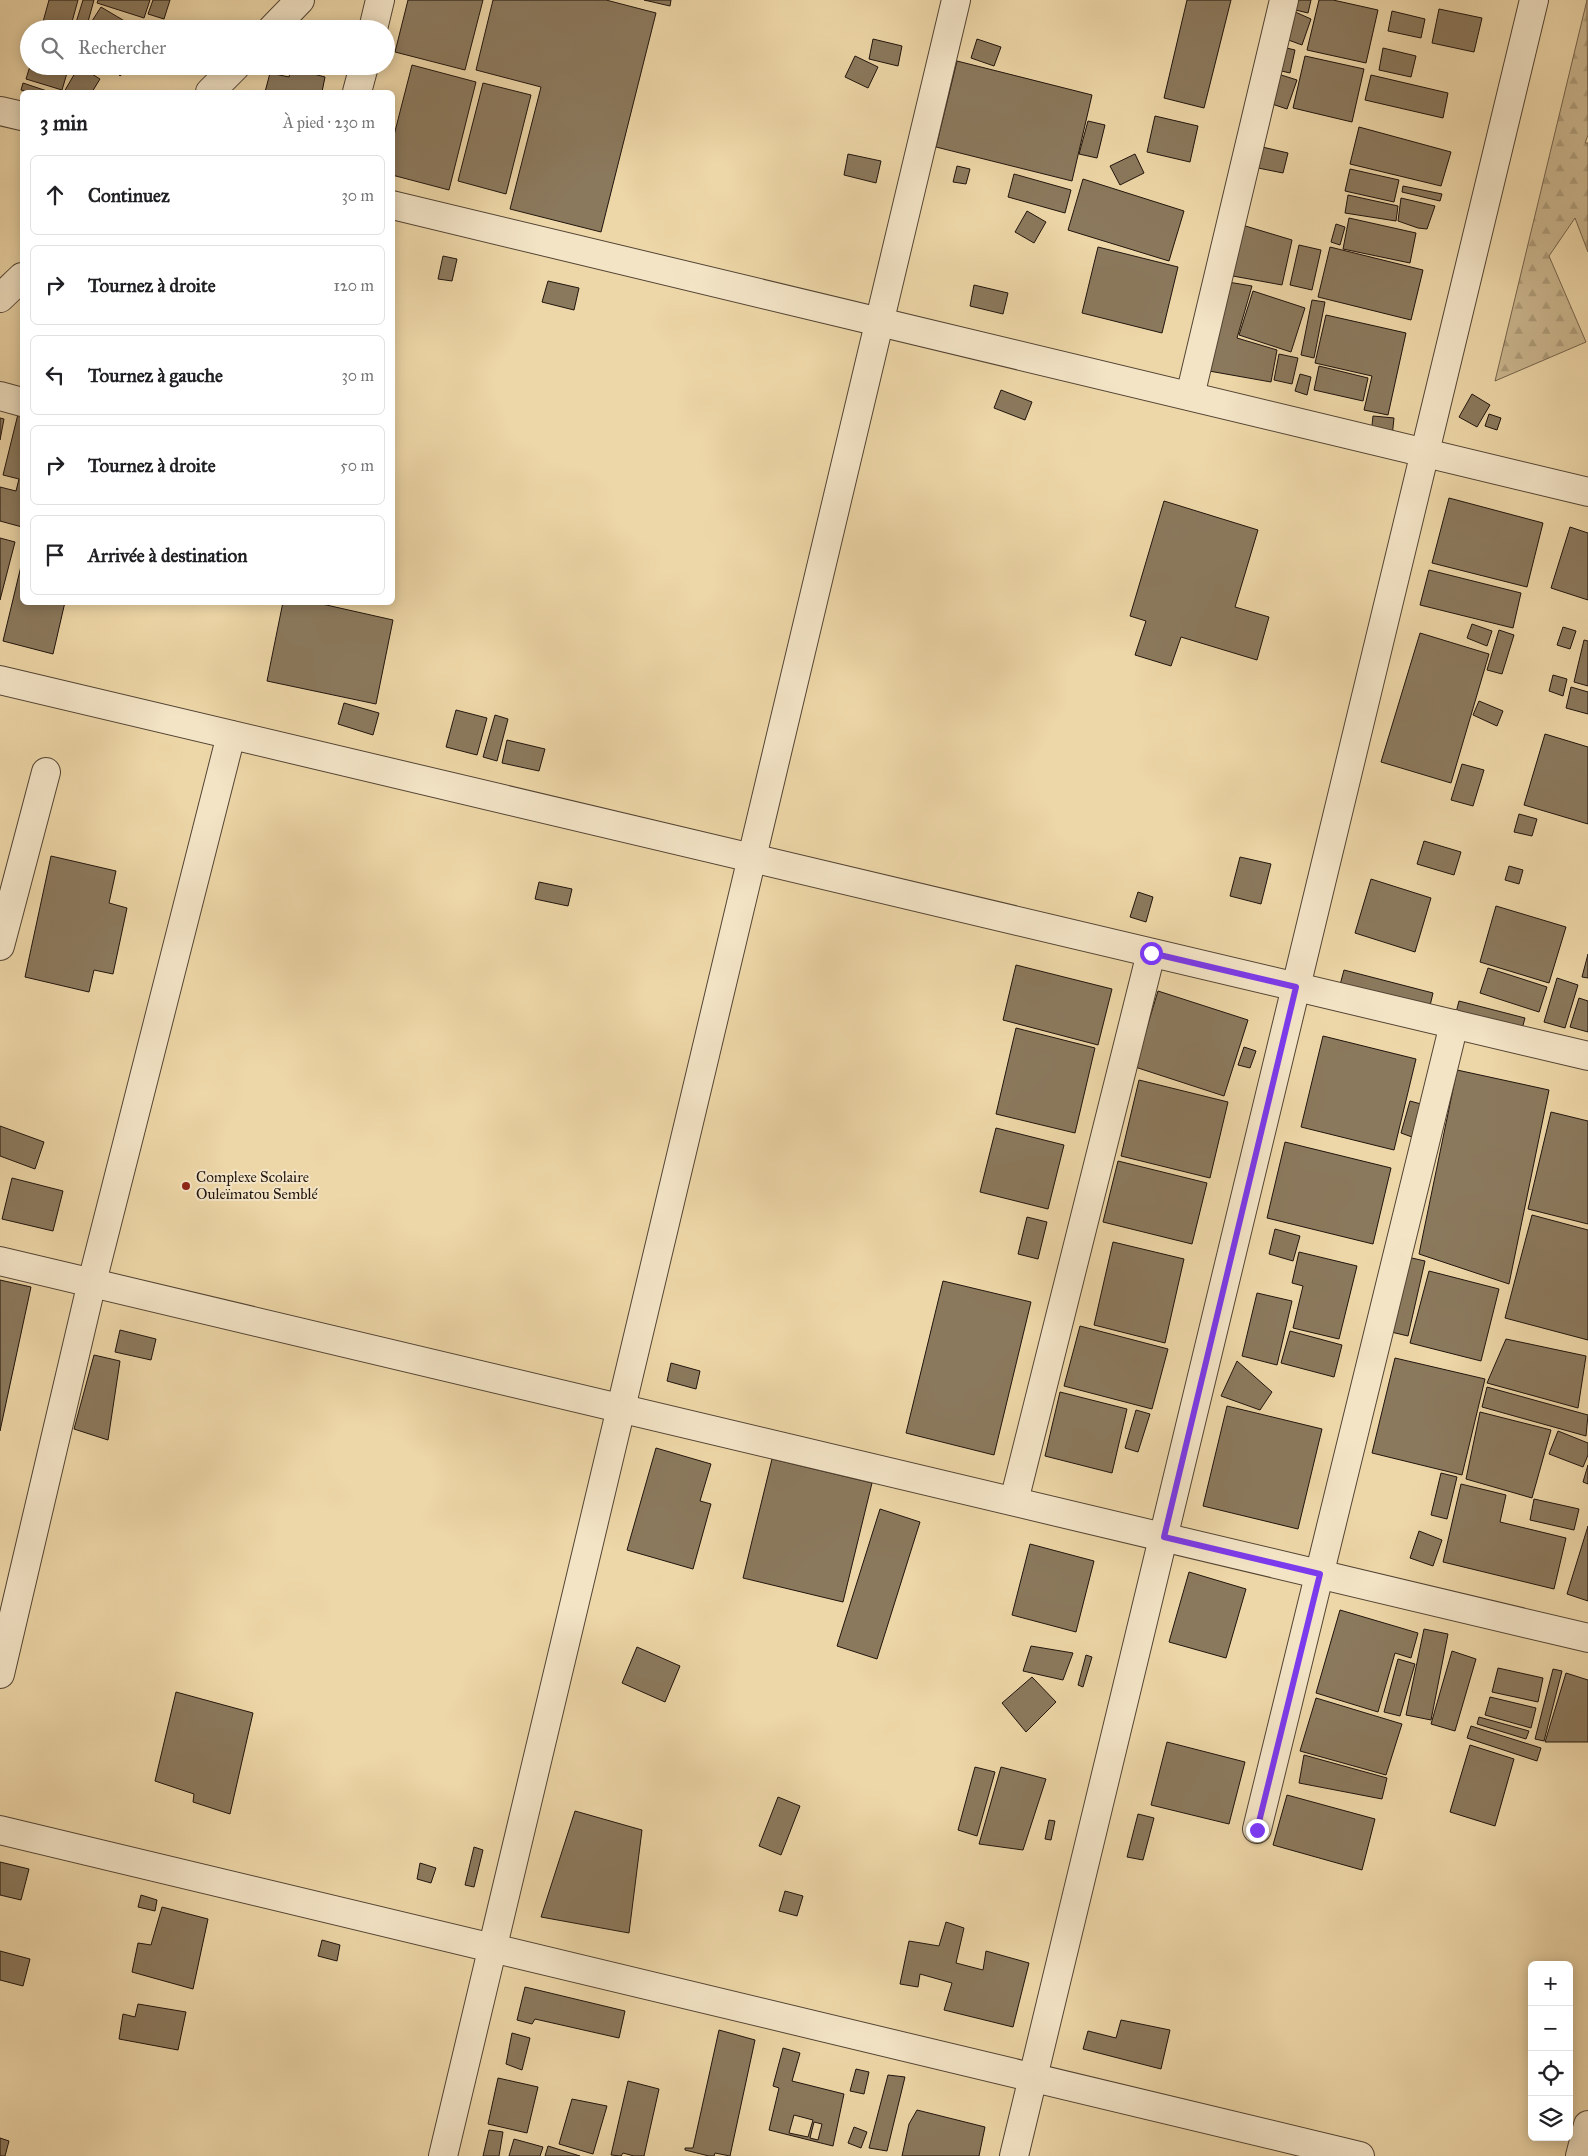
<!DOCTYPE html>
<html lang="fr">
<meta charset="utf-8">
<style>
body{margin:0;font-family:"IM FELL Great Primer",serif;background:#f6f6f6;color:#202124}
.controls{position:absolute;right:15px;bottom:15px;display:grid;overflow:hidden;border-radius:8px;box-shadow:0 2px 12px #0003}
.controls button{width:45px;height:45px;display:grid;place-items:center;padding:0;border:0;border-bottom:1px solid #e0e0e0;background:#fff;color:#202124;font:25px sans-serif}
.stop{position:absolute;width:15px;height:15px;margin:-11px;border:4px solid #7c3aed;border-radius:50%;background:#fff}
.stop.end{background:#7c3aed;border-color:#fff;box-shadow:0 1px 5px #0008}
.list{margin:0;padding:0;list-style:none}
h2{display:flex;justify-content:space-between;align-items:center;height:65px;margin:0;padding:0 20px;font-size:21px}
h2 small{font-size:16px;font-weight:400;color:#757577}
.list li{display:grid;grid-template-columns:32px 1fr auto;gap:15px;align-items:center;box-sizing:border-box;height:80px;margin:0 10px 10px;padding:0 10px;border:1px solid #e0e0e0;border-radius:8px}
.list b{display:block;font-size:19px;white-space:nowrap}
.list em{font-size:16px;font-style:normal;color:#757577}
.icon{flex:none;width:28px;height:28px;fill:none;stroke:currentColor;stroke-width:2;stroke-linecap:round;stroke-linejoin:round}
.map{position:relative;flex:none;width:1588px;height:2156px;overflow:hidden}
.search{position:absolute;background:#fff;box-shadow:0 2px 12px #0003;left:20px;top:20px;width:375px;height:55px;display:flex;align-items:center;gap:12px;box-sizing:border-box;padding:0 18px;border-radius:28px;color:#757577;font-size:19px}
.panel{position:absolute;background:#fff;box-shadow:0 2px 12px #0003;left:20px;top:90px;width:375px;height:515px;border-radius:8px}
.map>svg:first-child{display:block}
.forest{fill:url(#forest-firs);stroke:#75644d}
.building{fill:#8b795d;stroke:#20140d;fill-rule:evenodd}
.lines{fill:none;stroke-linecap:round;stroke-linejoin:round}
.street-casing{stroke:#534434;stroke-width:30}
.street{stroke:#f3e4c6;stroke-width:28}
.route{stroke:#7c3aed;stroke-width:6}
.poi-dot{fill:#8f2418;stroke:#f3e4c6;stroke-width:2}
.labels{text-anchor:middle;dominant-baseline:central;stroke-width:4;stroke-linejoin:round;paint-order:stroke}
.poi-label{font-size:15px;fill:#20140d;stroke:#f3e4c6;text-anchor:start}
</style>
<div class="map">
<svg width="1588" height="2156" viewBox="0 0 1588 2156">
<defs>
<pattern id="forest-firs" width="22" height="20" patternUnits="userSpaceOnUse" patternTransform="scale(1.25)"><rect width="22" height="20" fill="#cab58d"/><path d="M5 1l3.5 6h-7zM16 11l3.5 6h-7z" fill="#ad9b78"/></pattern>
</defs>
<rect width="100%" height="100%" fill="#edd6a7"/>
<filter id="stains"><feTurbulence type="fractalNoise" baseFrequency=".004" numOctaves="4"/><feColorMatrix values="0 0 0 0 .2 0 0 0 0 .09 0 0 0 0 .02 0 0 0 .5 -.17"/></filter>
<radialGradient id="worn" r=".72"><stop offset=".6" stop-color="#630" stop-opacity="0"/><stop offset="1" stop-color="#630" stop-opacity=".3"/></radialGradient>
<path class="forest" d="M1587,0L1588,135L1585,143H1588V252L1575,218L1549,256L1586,342L1495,381Z"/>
<g class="building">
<path d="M49,0H78L70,29H41Z"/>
<path d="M83,0H94L86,29H74Z"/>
<path d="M98,0H150L144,18L97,3Z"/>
<path d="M153,0H170L164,19L148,14Z"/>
<path d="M408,0H483L465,70L395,52Z"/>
<path d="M493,0H606L656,13L601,232L510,209L541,87L476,70Z"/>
<path d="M644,0H671L670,6Z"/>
<path d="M1187,0H1231L1204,108L1164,98Z"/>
<path d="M1289,0H1311L1308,13L1287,8Z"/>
<path d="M1319,0H1333L1378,10L1366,63L1307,50Z"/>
<path d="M101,7L138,29H106L92,21Z"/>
<path d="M1439,9L1482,18L1474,52L1432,43Z"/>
<path d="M1293,11L1311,19L1302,45L1283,38Z"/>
<path d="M1392,11L1425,19L1421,38L1388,31Z"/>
<path d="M873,39L902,46L898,66L869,59Z"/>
<path d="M977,39L1001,47L994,66L971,58Z"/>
<path d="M1278,46L1295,50L1290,73L1273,69Z"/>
<path d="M1383,48L1416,56L1411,77L1379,70Z"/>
<path d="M855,56L878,67L868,88L845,77Z"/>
<path d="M1305,56L1364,69L1352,122L1293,108Z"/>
<path d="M957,61L1092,95L1072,181L936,147Z"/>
<path d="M412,65L476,82L449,190L392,175V143Z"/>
<path d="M30,66H42L67,73L62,90L26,79Z"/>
<path d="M79,66L100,79L92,92H64Z"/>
<path d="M118,66H132L120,76L114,69Z"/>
<path d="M291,68L325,77L322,92H265L270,73L289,77Z"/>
<path d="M1278,74L1297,80L1287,109L1269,103Z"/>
<path d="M1371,75L1448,93L1443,118L1365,100Z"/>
<path d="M23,83L50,92H28L21,90Z"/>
<path d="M483,83L531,95L506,194L458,181Z"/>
<path d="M1155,116L1198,126L1190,162L1147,152Z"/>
<path d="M1088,121L1105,125L1097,158L1079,154Z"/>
<path d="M1359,127L1451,152L1441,186L1350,164Z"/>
<path d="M1258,146L1288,153L1283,173L1253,167Z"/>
<path d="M848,154L881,161L876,183L844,175Z"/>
<path d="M1135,154L1144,173L1120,185L1110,166Z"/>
<path d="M957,166L970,169L966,184L953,182Z"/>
<path d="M1350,169L1399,180L1394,202L1345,191Z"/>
<path d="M1014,174L1071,190L1065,213L1008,197Z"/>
<path d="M1083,179L1184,211L1169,261L1068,230Z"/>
<path d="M1403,186L1442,194L1440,201L1402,192Z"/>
<path d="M1348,195L1398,206L1396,221L1345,213Z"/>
<path d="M1401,198L1435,206L1427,229L1418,228L1398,221Z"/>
<path d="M1027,211L1046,222L1034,243L1015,232Z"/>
<path d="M1349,218L1416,233L1410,263L1343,249Z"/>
<path d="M1336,224L1345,227L1340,245L1331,242Z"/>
<path d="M1242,225L1292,240L1282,285L1222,274Z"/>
<path d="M1299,245L1321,250L1312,290L1290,285Z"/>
<path d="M1098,247L1178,267L1162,333L1082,313Z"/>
<path d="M1330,247L1423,270L1411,320L1318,297Z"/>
<path d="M443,256L457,259L452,281L438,279Z"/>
<path d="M548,281L579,288L574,310L542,302Z"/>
<path d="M1222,281L1252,286L1237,338L1277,350L1271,382L1209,371Z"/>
<path d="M974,285L1008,293L1003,314L970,306Z"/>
<path d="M1253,291L1305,308L1291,352L1239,335Z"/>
<path d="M1312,300L1325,302L1314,358L1301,355Z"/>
<path d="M1326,315L1406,333L1388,415L1364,410L1372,376L1315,363Z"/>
<path d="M1279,354L1298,358L1292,384L1274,380Z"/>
<path d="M1319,366L1368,378L1363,401L1314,390Z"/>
<path d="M1300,374L1311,377L1307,395L1295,391Z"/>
<path d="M1001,390L1032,402L1025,420L994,408Z"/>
<path d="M1472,394L1490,405L1477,427L1459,417Z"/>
<path d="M19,410L22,411V527L0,521V487L16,491L19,479L3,475Z"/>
<path d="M1489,414L1501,418L1497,430L1485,426Z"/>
<path d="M1373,416L1394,418L1392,437L1371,435Z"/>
<path d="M0,418L4,419L0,440Z"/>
<path d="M1449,498L1543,523L1527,587L1432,563Z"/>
<path d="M1164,501L1258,530L1235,607L1269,617L1257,660L1181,637L1171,666L1135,655L1146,621L1130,616Z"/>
<path d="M1570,527L1588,533V600L1551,588Z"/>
<path d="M0,538L15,542L0,600Z"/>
<path d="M22,562V602H65L53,654L3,641Z"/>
<path d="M1429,570L1521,593L1513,628L1420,605Z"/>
<path d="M283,602H313L393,620L376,704L267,681Z"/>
<path d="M1472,624L1492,631L1487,646L1467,638Z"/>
<path d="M1563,627L1576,631L1570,649L1557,645Z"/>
<path d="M1499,630L1514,635L1502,674L1487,670Z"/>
<path d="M1420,633L1489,654L1451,783L1381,762Z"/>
<path d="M1584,640L1588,641V686L1574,682Z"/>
<path d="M1553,675L1567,679L1563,696L1549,691Z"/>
<path d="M1571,687L1588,692V714L1566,708Z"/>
<path d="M1479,701L1503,711L1497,726L1473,715Z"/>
<path d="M344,703L379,713L373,735L338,724Z"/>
<path d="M456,710L487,718L477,755L446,747Z"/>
<path d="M495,715L508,719L497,761L483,757Z"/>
<path d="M1545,734L1588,747V824L1524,805Z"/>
<path d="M507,740L545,749L539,771L502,763Z"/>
<path d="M1462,764L1484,770L1473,806L1451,800Z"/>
<path d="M1519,814L1537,819L1532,836L1514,832Z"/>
<path d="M1424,841L1461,852L1454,875L1417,864Z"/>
<path d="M51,856L116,871L109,903L127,908L113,974L94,970L89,992L25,977Z"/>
<path d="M1240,857L1271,864L1261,904L1230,896Z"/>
<path d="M1509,866L1523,870L1519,884L1505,880Z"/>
<path d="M1371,879L1431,898L1415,952L1355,933Z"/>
<path d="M539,882L572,889L568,906L535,899Z"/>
<path d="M1138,892L1153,897L1146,922L1130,917Z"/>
<path d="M1496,906L1566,927L1549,983L1480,962Z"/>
<path d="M1588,954V978L1582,977Z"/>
<path d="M1016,965L1112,989L1098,1045L1003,1020Z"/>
<path d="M1488,968L1547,987L1539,1012L1480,993Z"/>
<path d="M1344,970L1433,993L1426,1023L1336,1000Z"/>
<path d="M1557,978L1578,985L1565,1028L1544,1022Z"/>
<path d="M1158,991L1248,1020L1224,1096L1135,1067Z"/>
<path d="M1579,998L1588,1001V1032L1570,1027Z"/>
<path d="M1459,1001L1525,1018L1519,1040L1453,1024Z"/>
<path d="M1016,1028L1095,1048L1075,1133L996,1114Z"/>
<path d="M1323,1036L1416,1059L1394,1150L1301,1127Z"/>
<path d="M1244,1047L1256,1051L1250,1068L1238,1065Z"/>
<path d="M1457,1070L1549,1090L1509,1284L1419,1254Z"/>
<path d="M1139,1080L1228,1102L1210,1178L1121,1156Z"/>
<path d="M1410,1101L1421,1104L1412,1137L1401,1133Z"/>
<path d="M1551,1112L1588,1121V1224L1528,1209Z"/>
<path d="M0,1126L44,1142L35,1169L0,1156Z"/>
<path d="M996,1128L1064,1145L1048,1209L980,1192Z"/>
<path d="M1285,1142L1391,1168L1373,1244L1267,1218Z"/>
<path d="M1118,1161L1207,1183L1192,1244L1103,1222Z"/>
<path d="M12,1178L63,1191L53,1231L2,1219Z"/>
<path d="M1532,1215L1588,1230V1340L1505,1318Z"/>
<path d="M1027,1217L1047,1222L1038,1259L1018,1254Z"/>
<path d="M1275,1229L1300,1236L1293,1261L1269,1254Z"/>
<path d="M1113,1242L1184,1259L1165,1343L1094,1325Z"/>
<path d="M1299,1252L1357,1266L1339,1339L1293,1328L1303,1286L1292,1283Z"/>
<path d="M1403,1256L1425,1261L1408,1336L1387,1331Z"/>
<path d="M1429,1271L1499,1289L1481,1361L1410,1343Z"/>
<path d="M0,1280L31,1287L0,1431Z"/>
<path d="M943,1281L1031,1302L994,1455L906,1433Z"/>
<path d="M1257,1293L1292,1301L1277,1365L1242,1356Z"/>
<path d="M1080,1326L1168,1349L1152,1409L1064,1386Z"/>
<path d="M120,1330L156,1339L151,1360L115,1352Z"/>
<path d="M1290,1331L1342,1345L1334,1377L1281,1363Z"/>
<path d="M1506,1339L1586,1356L1578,1408L1487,1383Z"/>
<path d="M94,1355L120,1361L108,1440L74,1429Z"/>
<path d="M1395,1358L1485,1379L1462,1475L1372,1453Z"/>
<path d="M1237,1361L1272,1392L1260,1410L1221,1396Z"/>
<path d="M671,1363L700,1371L696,1389L667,1381Z"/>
<path d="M1487,1387L1588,1415L1586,1436L1482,1407Z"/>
<path d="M1060,1392L1127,1409L1112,1473L1045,1456Z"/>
<path d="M1227,1406L1322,1429L1298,1529L1203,1506Z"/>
<path d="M1136,1410L1150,1414L1138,1452L1125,1448Z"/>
<path d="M1480,1412L1551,1430L1532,1498L1466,1479Z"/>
<path d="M1558,1431L1588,1443V1455L1583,1467L1549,1454Z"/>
<path d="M656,1448L711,1464L700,1501L711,1504L693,1569L627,1550Z"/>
<path d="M772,1459L872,1483L843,1602L743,1578Z"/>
<path d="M1588,1465V1484L1583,1482Z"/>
<path d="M1441,1473L1457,1477L1447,1519L1431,1515Z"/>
<path d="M1461,1484L1506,1495L1500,1522L1566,1538L1554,1589L1443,1562Z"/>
<path d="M1534,1499L1579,1509L1574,1530L1530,1520Z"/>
<path d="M880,1509L920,1522L877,1659L837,1646Z"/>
<path d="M1588,1526V1601L1567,1594Z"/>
<path d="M1419,1531L1442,1540L1433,1566L1410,1558Z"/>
<path d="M1030,1544L1094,1561L1076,1632L1012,1615Z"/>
<path d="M1189,1572L1246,1589L1226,1658L1169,1642Z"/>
<path d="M1340,1610L1418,1633L1411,1658L1395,1653L1378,1712L1316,1693Z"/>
<path d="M1424,1629L1448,1634L1431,1720L1406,1715Z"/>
<path d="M1031,1646L1073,1653L1063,1680L1023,1671Z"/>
<path d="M637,1647L680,1666L665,1702L622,1683Z"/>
<path d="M1452,1651L1476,1659L1455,1731L1431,1724Z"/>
<path d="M1086,1655L1092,1657L1083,1687L1078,1685Z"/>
<path d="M1398,1659L1415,1664L1400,1716L1384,1712Z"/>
<path d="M1498,1668L1543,1678L1538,1702L1492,1692Z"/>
<path d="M1553,1669L1562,1671L1544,1741L1535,1739Z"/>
<path d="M1566,1673L1588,1680V1742H1545Z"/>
<path d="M1032,1677L1056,1702L1026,1732L1002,1703Z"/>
<path d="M176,1692L253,1713L230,1814L193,1802L194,1794L155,1781Z"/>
<path d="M1490,1697L1536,1708L1531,1728L1485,1715Z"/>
<path d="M1316,1698L1402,1724L1386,1775L1300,1751Z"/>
<path d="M1479,1717L1529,1731L1526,1739L1477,1724Z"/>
<path d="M1471,1726L1541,1748L1537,1761L1467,1738Z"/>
<path d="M1167,1742L1245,1762L1229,1824L1151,1805Z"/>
<path d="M1470,1745L1514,1759L1495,1826L1450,1812Z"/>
<path d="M1304,1755L1387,1778L1382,1799L1299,1783Z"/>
<path d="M975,1767L995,1772L977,1836L958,1830Z"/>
<path d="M1001,1767L1046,1779L1023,1850L979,1844Z"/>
<path d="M1287,1795L1375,1819L1362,1870L1273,1845Z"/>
<path d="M778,1797L800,1806L781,1855L759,1846Z"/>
<path d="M575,1811L642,1830L629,1933L541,1917Z"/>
<path d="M1138,1814L1154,1818L1143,1860L1127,1857Z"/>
<path d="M1049,1820L1055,1821L1051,1840L1045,1839Z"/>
<path d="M474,1847L483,1850L474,1887L465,1885Z"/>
<path d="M0,1862L29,1869L21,1900L0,1895Z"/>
<path d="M420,1863L436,1868L431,1883L417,1879Z"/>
<path d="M785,1891L803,1896L797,1916L779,1911Z"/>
<path d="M141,1895L157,1900L155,1911L138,1907Z"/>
<path d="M162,1907L208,1919L193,1989L132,1972L138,1943L151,1945Z"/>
<path d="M946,1922L964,1928L956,1963L983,1970L986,1951L1029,1963L1013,2027L944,2010L952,1983L920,1974L918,1987L900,1984L909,1941L939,1946Z"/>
<path d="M322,1940L340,1945L337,1961L318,1956Z"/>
<path d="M0,1951L30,1959L23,1986L0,1980Z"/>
<path d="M525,1987L625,2011L619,2038L535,2019L532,2024L517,2020Z"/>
<path d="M138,2004L186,2012L178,2050L119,2039L123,2014L135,2017Z"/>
<path d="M1121,2020L1170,2030L1161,2069L1083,2049L1088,2031L1116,2038Z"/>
<path d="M719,2030L755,2040L730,2156L715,2153L714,2156H709L685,2150V2148H693Z"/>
<path d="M512,2033L530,2038L522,2070L506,2064Z"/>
<path d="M783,2048L800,2053L792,2081L844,2094L833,2146L769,2130L779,2088L773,2086ZM794,2115L813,2120L808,2137L789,2133ZM814,2122L822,2124L818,2140L810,2138Z"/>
<path d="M856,2069L869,2072L864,2094L850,2091Z"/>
<path d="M888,2075L905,2077L887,2151L869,2148Z"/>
<path d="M498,2078L538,2087L527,2133L488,2124Z"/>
<path d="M628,2081L659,2089L644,2156H634L623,2153L621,2156L611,2155Z"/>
<path d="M572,2099L607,2106L593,2154L559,2144Z"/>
<path d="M917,2110L985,2127L979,2156H902L909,2124Z"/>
<path d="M854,2127L867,2132L861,2148L848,2143Z"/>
<path d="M489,2130L503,2132L499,2156H483Z"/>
<path d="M0,2138L9,2141L5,2156H0Z"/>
<path d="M514,2139L543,2147L540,2156H509Z"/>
<path d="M548,2146L580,2156H545Z"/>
</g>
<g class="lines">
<g class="street-casing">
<g id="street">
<path d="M272,29L300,0"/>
<path d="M373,29L380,0"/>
<path d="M210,92L236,66"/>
<path d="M357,92L364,66"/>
<path d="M0,111L22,116"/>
<path d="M392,205L1588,492"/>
<path d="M0,298L22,277"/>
<path d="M0,396L22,402"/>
<path d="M1190,396L1284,0"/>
<path d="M0,680L1588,1056"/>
<path d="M0,946L46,772"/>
<path d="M0,1261L1588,1638"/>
<path d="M1014,1501L1151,953"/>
<path d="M0,1674L92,1282L231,735"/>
<path d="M1257,1829L1454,1024"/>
<path d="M0,1830L1360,2156"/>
<path d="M443,2156L956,0"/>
<path d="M1014,2156L1534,0"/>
<path d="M1580,2156L1588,2125"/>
</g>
</g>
<use href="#street" class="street"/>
</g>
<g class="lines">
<path class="route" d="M1151,953L1296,987L1164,1537L1320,1574L1257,1830"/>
</g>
<circle class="poi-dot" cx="186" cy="1186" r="5"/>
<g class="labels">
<g class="poi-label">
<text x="196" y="1177">Complexe Scolaire<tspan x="196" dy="17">Ouleïmatou Semblé</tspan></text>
</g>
</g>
<rect width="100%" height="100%" filter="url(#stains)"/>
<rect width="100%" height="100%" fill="url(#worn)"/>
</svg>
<div class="controls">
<button>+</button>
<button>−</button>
<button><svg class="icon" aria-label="locate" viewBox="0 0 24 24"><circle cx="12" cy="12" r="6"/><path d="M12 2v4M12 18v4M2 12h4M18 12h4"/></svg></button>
<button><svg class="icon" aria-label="layers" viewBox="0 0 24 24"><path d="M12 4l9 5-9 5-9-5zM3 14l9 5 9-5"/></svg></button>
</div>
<div class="stop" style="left:1151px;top:953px"></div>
<div class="stop end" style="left:1257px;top:1830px"></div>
<div class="search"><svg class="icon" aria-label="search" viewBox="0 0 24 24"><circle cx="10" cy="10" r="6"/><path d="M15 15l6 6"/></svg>Rechercher</div>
<section class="panel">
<h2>3 min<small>À pied · 230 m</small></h2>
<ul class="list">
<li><svg class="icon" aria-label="ahead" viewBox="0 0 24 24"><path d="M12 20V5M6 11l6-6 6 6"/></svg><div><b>Continuez</b></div><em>30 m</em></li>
<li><svg class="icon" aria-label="right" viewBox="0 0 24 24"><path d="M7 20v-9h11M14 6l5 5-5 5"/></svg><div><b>Tournez à droite</b></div><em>120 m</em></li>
<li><svg class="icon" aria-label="left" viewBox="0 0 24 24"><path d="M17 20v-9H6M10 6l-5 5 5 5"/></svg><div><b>Tournez à gauche</b></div><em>30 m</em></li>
<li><svg class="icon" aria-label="right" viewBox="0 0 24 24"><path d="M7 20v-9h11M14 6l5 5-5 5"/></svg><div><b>Tournez à droite</b></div><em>50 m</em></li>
<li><svg class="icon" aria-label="arrive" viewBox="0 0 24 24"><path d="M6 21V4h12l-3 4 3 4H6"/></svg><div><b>Arrivée à destination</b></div></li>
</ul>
</section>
</div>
